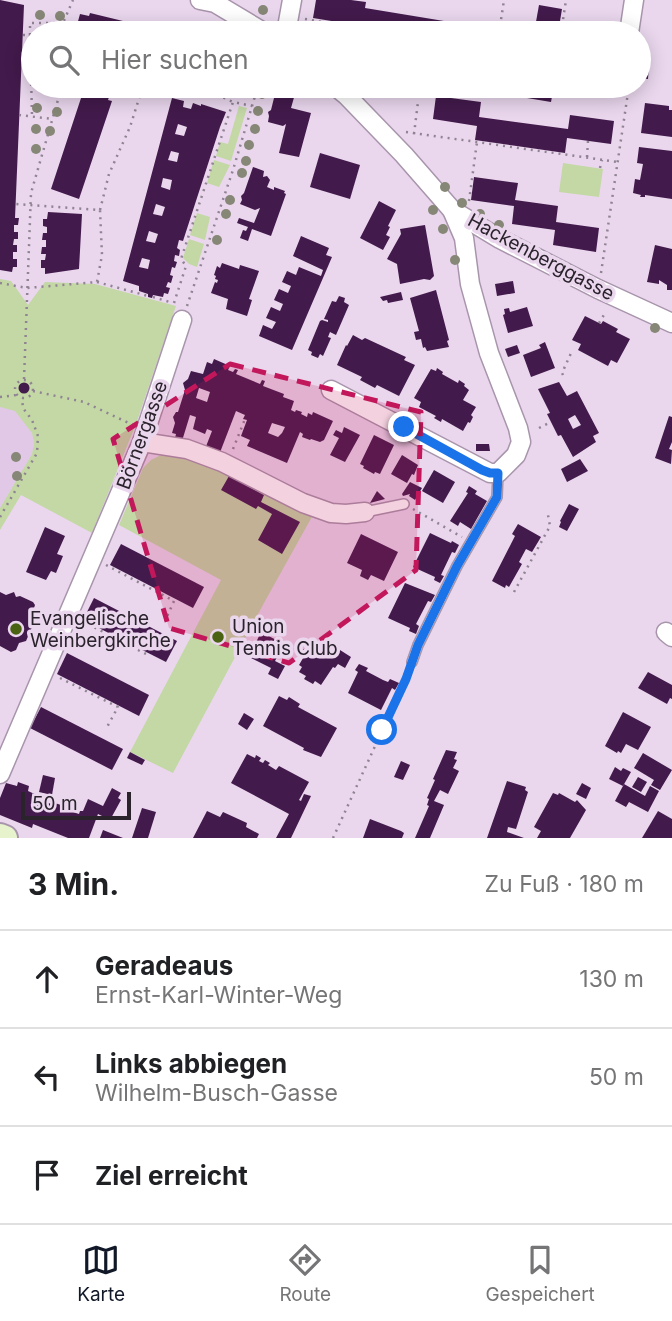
<!DOCTYPE html>
<html lang="de">
<meta charset="utf-8">
<style>
body{margin:0;font-family:Inter,sans-serif;background:#f2f2f2;color:#202124}
.scale{position:absolute;left:21px;bottom:18px;width:110px;box-sizing:border-box;padding-left:7px;border:4px solid #2a232c;border-top:0;font-size:19px;line-height:24px;white-space:nowrap;color:#2a232c;-webkit-text-stroke:5px #ead7ee;paint-order:stroke}
.stop{position:absolute;width:21px;height:21px;margin:-16px;border:5px solid #1a73e8;border-radius:50%;background:#fff}
.stop.end{background:#1a73e8;border-color:#fff;box-shadow:0 2px 7px #0008}
.list{margin:0;padding:0;list-style:none}
h2{display:flex;justify-content:space-between;align-items:center;height:91px;margin:0;padding:0 28px;font-size:30px}
h2 small{font-size:23px;font-weight:400;color:#757577}
.list li{display:grid;grid-template-columns:46px 1fr auto;gap:21px;align-items:center;box-sizing:border-box;height:98px;padding:0 28px;border-top:2px solid #e0e0e0}
.list b{display:block;font-size:26px;white-space:nowrap}
.list p{margin:0;font-size:23px;white-space:nowrap;color:#757577}
.list em{font-size:23px;font-style:normal;color:#757577}
.icon{flex:none;width:38px;height:38px;fill:none;stroke:currentColor;stroke-width:2;stroke-linecap:round;stroke-linejoin:round}
.map{position:relative;flex:none;width:672px;height:838px;overflow:hidden}
.search{position:absolute;background:#fff;box-shadow:0 4px 18px #0003;left:21px;right:21px;top:21px;height:77px;display:flex;align-items:center;gap:18px;box-sizing:border-box;padding:0 24px;border-radius:38px;color:#757577;font-size:26px}
.sheet{height:385px;background:#fff}
nav{display:flex;justify-content:space-around;align-items:center;box-sizing:border-box;height:98px;border-top:2px solid #e0e0e0;background:#fff;font-size:19px;color:#757577}
nav a{display:grid;justify-items:center;gap:4px}
nav .on{color:#111827}
.map>svg:first-child{display:block}
.built{fill:#e0c8e6}
.green{fill:#c3d8a5}
.building{fill:#431a4c;fill-rule:evenodd}
.lines{fill:none;stroke-linecap:round;stroke-linejoin:round}
.service-casing{stroke:#a895ac;stroke-width:12}
.minor-casing{stroke:#a895ac;stroke-width:21}
.secondary-casing{stroke:#a895ac;stroke-width:28}
.path{stroke:#908393;stroke-width:2.5;stroke-dasharray:2 5;stroke-linecap:butt}
.service{stroke:#fff;stroke-width:9}
.minor{stroke:#fff;stroke-width:18}
.secondary{stroke:#e6f3cd;stroke-width:24}
.tree{fill:#868776}
.route{stroke:#1a73e8;stroke-width:9}
.marked{fill:#c2185b;fill-opacity:0.2;stroke:#c2185b;stroke-width:5;stroke-dasharray:14 9;stroke-linejoin:round}
.poi-dot{fill:#4a6312;stroke:#ead7ee;stroke-width:2.5}
.labels{text-anchor:middle;dominant-baseline:central;stroke-width:7;stroke-linejoin:round;paint-order:stroke}
.street-label{font-size:19px;fill:#2a232c;stroke:#ead7ee}
.poi-label{font-size:19px;fill:#2a232c;stroke:#ead7ee;text-anchor:start}
</style>
<div class="map">
<svg width="672" height="838" viewBox="0 0 672 838">
<rect width="100%" height="100%" fill="#ead7ee"/>
<path class="built" d="M0,407L15,410L32,433L34,443L32,454L0,508Z"/>
<g class="green">
<path d="M239,106L247,108L231,161L216,156L220,142L228,144Z"/>
<path d="M214,160L230,165L219,187L207,183Z"/>
<path d="M563,163L603,169L599,197L559,192Z"/>
<path d="M197,213L210,217L205,240L190,235Z"/>
<path d="M189,239L204,244L197,267L189,264L183,258Z"/>
<path d="M0,279L11,281L28,305L45,282L95,284L176,306L136,424L92,533L21,495L0,530V508L32,454L34,443L32,433L15,411L0,407Z"/>
<path d="M163,454H186L313,515L264,603L173,773L130,752L221,580L119,525L143,468L151,460Z"/>
</g>
<g class="building">
<path d="M0,0L24,5L15,218H19L18,225H14V232H18V239H14L13,245H17V252H13V259H17V267H13L12,272L0,270Z"/>
<path d="M316,0H351L366,2L365,8L450,22L449,28L474,32V33H371L361,31L362,26L313,18Z"/>
<path d="M539,5L562,9L558,33H534Z"/>
<path d="M90,13L160,30L168,33H78L80,26L77,25L80,14L89,16Z"/>
<path d="M641,66H649L648,79L640,78Z"/>
<path d="M83,86H113L108,100L112,101L79,199L51,189L83,92L82,91Z"/>
<path d="M277,86H289V92L292,91L295,94L291,108L311,113L299,157L279,153L286,124L283,126L268,122L269,116L268,112L271,110Z"/>
<path d="M529,86H554L551,102L527,98Z"/>
<path d="M436,96L481,102L479,117L568,129L570,115L614,121L611,144L567,138L565,153L475,140L477,126L433,119Z"/>
<path d="M172,98L184,101L183,107L191,109L193,103L201,106V104L226,112L220,127L183,241L179,240L177,248L180,250L179,256L175,255L174,261L177,262L175,268L172,267L170,275L173,276L171,283L168,282L166,287L170,288L168,294L164,293L163,297L153,295L152,298L148,297V294L139,291V286L123,281ZM178,124L187,127L184,136L175,134ZM171,151L179,153L177,162L168,160ZM163,178L172,180L170,190L161,187ZM156,204L165,207L162,216L153,214ZM149,231L158,234L155,243L146,241ZM142,258L150,260L148,269L139,267Z"/>
<path d="M645,103L669,106V110H672V137L641,133Z"/>
<path d="M639,147L672,151V199L645,195V197H640L641,195L633,193L635,179L640,180L643,164L637,163Z"/>
<path d="M320,153L360,165L350,199L310,187Z"/>
<path d="M253,167L264,171L263,177L267,176L270,180L267,187L274,190V187L285,191L284,193L286,194L271,236L252,229L248,241L240,238L243,230L246,231L248,227L237,223L239,218L254,223L260,208L255,210L240,204L242,200L241,196L244,193Z"/>
<path d="M474,177L518,183L515,200L558,206L556,222L599,228L596,252L553,245L555,230L512,224L514,206L471,200Z"/>
<path d="M379,201L396,210L388,226L390,227L386,235L390,237L383,250L360,238Z"/>
<path d="M48,212L82,214L79,269L45,274V268H41V260H45L46,254H41L42,247H46V240H42L43,233H47V227L43,226V219H47Z"/>
<path d="M425,225L434,276L430,280L424,279L400,284L397,264L387,259L401,234L400,229Z"/>
<path d="M301,236L329,248L326,255L332,257L292,350L259,336L263,325L272,329L276,322L266,318L271,307L280,311L283,304L274,300L279,289L288,293L291,286L282,282L287,271L296,275L299,267L321,276L323,270L293,256Z"/>
<path d="M655,245L672,249V290H667V285L659,280V284L647,282Z"/>
<path d="M222,263L239,269L240,265L259,271L249,299L252,300L247,316L226,309L228,299L211,293L215,282L217,283L218,280L215,279L216,276L214,275L217,266L220,268Z"/>
<path d="M513,281L515,293L497,296L495,284Z"/>
<path d="M436,290L449,340L447,341L449,347L427,351L425,347L423,348L421,339L416,340L414,332L419,331L410,298Z"/>
<path d="M401,292L403,300L388,303L387,300L383,301L380,297Z"/>
<path d="M339,296L345,298L344,302L349,305L336,335L330,332L328,337L331,338L323,356L320,354L318,358L311,355L312,352L308,350L320,321L322,320L328,322V320L324,319L332,301L336,302Z"/>
<path d="M527,307L533,326L508,333L503,315L505,314L504,309L509,308L510,312Z"/>
<path d="M585,316L601,324L603,321L618,329L616,332L630,339L617,363L611,360L608,366L578,350L581,344L572,340Z"/>
<path d="M353,335L362,340L365,338L406,357L404,360L415,365L399,396L377,385L375,388L360,380L362,377L337,365L346,345L347,346Z"/>
<path d="M545,342L555,368L531,377L523,355L541,348L539,345Z"/>
<path d="M517,345L520,353L508,357L505,349Z"/>
<path d="M214,359L230,366L228,370L233,372L235,369L238,370L236,374L260,384L262,380L265,381L263,386L284,394L283,397L294,401L291,410L295,412L296,410L302,412L301,414L307,417L308,413L312,415L313,412L333,421L324,440L320,442L311,439L310,440L302,437L303,434L300,432L287,463L247,446L250,440L241,436L247,420L243,419L245,415L236,411L219,455L205,449L212,431L207,429L205,434L193,429L196,417L190,415L182,441L175,438L176,434L172,433L175,423L173,417L176,412H178L185,390L183,383L188,379L191,371L203,374L207,362L212,364ZM199,388L210,392L207,402L196,398ZM272,423L285,427L282,433L278,437L268,433Z"/>
<path d="M437,368L443,372L442,374L458,383L459,380L465,384L464,386L469,390L463,400L476,407L471,415L473,417L470,423L468,422L463,431L442,419L441,422L434,418L436,416L419,407L421,402L414,398L431,369L436,371Z"/>
<path d="M559,382L567,396L577,391L599,433L593,436L596,442L573,457L561,435L558,436L547,414L550,413L538,389ZM575,415L581,425L573,429L568,419Z"/>
<circle cx="24" cy="388" r="5.5"/>
<path d="M669,416L672,417V442L669,449L672,450L671,464L655,458Z"/>
<path d="M344,427L360,435L345,462L330,455L339,438L333,435L336,430L342,433Z"/>
<path d="M374,435L394,445L380,474L375,472L374,474L363,468L364,466L360,464Z"/>
<path d="M476,444H489L490,451H476Z"/>
<path d="M402,455L418,465L414,475L412,474L407,483L391,474Z"/>
<path d="M580,459L588,471L567,482L561,469Z"/>
<path d="M434,470L455,482L443,503L422,491Z"/>
<path d="M229,476L264,495L261,502L300,522L282,554L258,540L272,514L258,506L256,509L221,490Z"/>
<path d="M410,482L422,488L415,500L409,496L410,494L403,496L402,494Z"/>
<path d="M469,486L477,491L475,494L487,501L471,529L460,522L458,526L450,521L468,493L466,492Z"/>
<path d="M377,491L385,499L370,503Z"/>
<path d="M569,504L579,509L567,531L559,527L561,522L560,521Z"/>
<path d="M518,524L541,537L532,552L526,549L519,562L522,564L509,587L506,585L505,588L492,581L515,536L512,534Z"/>
<path d="M45,527L65,536L57,554L63,556L56,573L51,571L46,580L26,572Z"/>
<path d="M430,533L451,543L452,541L459,545L455,553L452,552L441,575L444,576L440,583L434,580L435,577L413,567Z"/>
<path d="M361,534L398,552L384,581L371,575L368,580L360,576L362,570L347,563Z"/>
<path d="M121,544L204,587L193,608L110,565Z"/>
<path d="M405,583L435,595L431,602L428,601L416,624L419,626L416,634L409,631L410,628L388,618Z"/>
<path d="M0,592L6,595L14,592L16,597L20,596L33,602L35,605L33,611L37,616L26,641L19,643L16,650L11,652L0,646Z"/>
<path d="M94,598L177,641L166,662L83,620Z"/>
<path d="M261,632L284,644L275,661L285,666L278,679L268,674L271,668L249,657Z"/>
<path d="M313,641L323,647V649L336,657L340,650L351,657L345,668L338,664L335,668L333,667L321,685L315,681L313,684L304,679L306,676L299,672L302,667L299,665Z"/>
<path d="M67,653L149,695L139,716L57,674Z"/>
<path d="M359,664L368,668L366,671L383,680L388,682L390,679L399,683L395,690L392,688L381,710L348,693L358,672L355,670Z"/>
<path d="M648,672L672,685V699L670,698L667,704L638,688Z"/>
<path d="M279,696L287,700L289,697L300,704L298,707L337,728L321,757L303,750L304,748L263,726Z"/>
<path d="M41,707L123,749L112,770L30,728Z"/>
<path d="M623,712L651,727L638,750L626,744L621,753L618,751L617,753L605,746Z"/>
<path d="M244,713L254,719L247,730L238,724Z"/>
<path d="M446,750L457,752L454,759L457,760L453,768L459,771L448,794L440,790L434,801L444,805L430,838H415L429,806L427,805L429,799L427,798L435,780L433,779Z"/>
<path d="M130,752L145,760L142,765L127,758Z"/>
<path d="M643,753L672,770L660,790L651,785L654,780L634,768Z"/>
<path d="M247,754L255,758L256,755L261,758L259,761L263,763L265,760L270,763L268,765L276,770L279,766L309,782L299,800L301,801L304,794L311,796L291,838H276L289,814L231,783Z"/>
<path d="M401,761L410,765L403,780L394,777Z"/>
<path d="M615,767L621,771L623,768L631,772L623,786L609,779Z"/>
<path d="M43,775L55,778L52,795L39,792Z"/>
<path d="M638,777L647,782L641,792L632,787Z"/>
<path d="M507,781L526,787L525,790L528,792L516,829L508,827L507,832L524,838H487Z"/>
<path d="M18,782L29,786L28,791L39,796L38,799L54,805L55,803L61,805L62,803L66,804L64,809L79,814L80,811H83L88,799L103,806L112,788L121,793L118,798L121,800L110,820L98,814L89,838H68L33,824L32,828L0,815V798L6,783L17,786Z"/>
<path d="M582,783L591,788L586,799L576,794Z"/>
<path d="M624,784L645,796L650,786L659,791L648,812L629,802L626,807L615,801Z"/>
<path d="M553,793L558,795L559,793L575,802L577,800L586,810L570,838H537L541,831L534,827Z"/>
<path d="M142,808L156,812L148,838H132Z"/>
<path d="M207,811L220,817L223,812L247,823L246,827L259,834L257,838H193Z"/>
<path d="M658,811L672,819V838H642Z"/>
<path d="M370,819L401,831L404,833L402,838H363Z"/>
<path d="M103,830L123,838H100Z"/>
</g>
<g class="lines">
<g class="service-casing">
<g id="service">
<path d="M365,512L404,504"/>
<path d="M412,662L418,645L457,566L497,497L498,473"/>
</g>
</g>
<g class="minor-casing">
<g id="minor">
<path d="M200,0L215,3L265,33"/>
<path d="M286,33L292,0"/>
<path d="M629,33L634,0"/>
<path d="M335,86L346,95L404,155L452,210L500,239L598,289L672,323"/>
<path d="M331,390L490,473H498L516,455L521,442L518,428L489,353L470,284L464,238L452,210"/>
<path d="M142,442L187,449L222,462L303,503L331,513L346,514L365,512"/>
<path d="M666,632L672,637"/>
<path d="M0,774L142,442L182,320"/>
</g>
</g>
<g class="secondary-casing">
<path id="secondary" d="M0,836L5,838"/>
</g>
<g class="path">
<path d="M305,19L357,28L360,33"/>
<path d="M69,33L63,23L73,0"/>
<path d="M499,33L504,0"/>
<path d="M561,33L566,0"/>
<path d="M23,35H30L32,115"/>
<path d="M30,35V23H63"/>
<path d="M198,86L233,102"/>
<path d="M19,115L53,119"/>
<path d="M406,132L618,162"/>
<path d="M414,134L418,102L420,103"/>
<path d="M587,157L588,141"/>
<path d="M600,168L602,160"/>
<path d="M469,201L477,142"/>
<path d="M100,210L109,174L130,127L143,86"/>
<path d="M601,273L629,86"/>
<path d="M97,282L148,296"/>
<path d="M0,283L27,288L97,282L102,255L100,210L15,204"/>
<path d="M153,297L173,303"/>
<path d="M174,303L186,266L181,259L233,102L252,106"/>
<path d="M187,306L233,170L258,86"/>
<path d="M599,323L605,313"/>
<path d="M563,375L562,373L572,351"/>
<path d="M24,379L31,193L62,86"/>
<circle cx="24" cy="389" r="9"/>
<path d="M33,391L84,402L133,425"/>
<path d="M0,397L17,395"/>
<path d="M539,428L551,422"/>
<path d="M233,449L245,419"/>
<path d="M413,509L462,537"/>
<path d="M0,517L37,453L38,436L32,420L23,408L22,398"/>
<path d="M106,565L174,601L165,621"/>
<path d="M514,592L550,526L548,515"/>
<path d="M82,621L148,655"/>
<path d="M60,678L118,707L107,727"/>
<path d="M333,838L409,672"/>
</g>
<use href="#service" class="service"/>
<use href="#minor" class="minor"/>
<use href="#secondary" class="secondary"/>
</g>
<g class="tree">
<circle cx="263" cy="10" r="5"/>
<circle cx="40" cy="15" r="5"/>
<circle cx="60" cy="16" r="5"/>
<circle cx="63" cy="92" r="5"/>
<circle cx="262" cy="94" r="5"/>
<circle cx="37" cy="108" r="5"/>
<circle cx="258" cy="111" r="5"/>
<circle cx="57" cy="112" r="5"/>
<circle cx="36" cy="129" r="5"/>
<circle cx="255" cy="129" r="5"/>
<circle cx="50" cy="131" r="5"/>
<circle cx="249" cy="145" r="5"/>
<circle cx="36" cy="149" r="5"/>
<circle cx="246" cy="161" r="5"/>
<circle cx="242" cy="173" r="5"/>
<circle cx="445" cy="187" r="5"/>
<circle cx="230" cy="200" r="5"/>
<circle cx="462" cy="203" r="5"/>
<circle cx="433" cy="210" r="5"/>
<circle cx="226" cy="214" r="5"/>
<circle cx="480" cy="214" r="5"/>
<circle cx="499" cy="225" r="5"/>
<circle cx="443" cy="229" r="5"/>
<circle cx="217" cy="240" r="5"/>
<circle cx="455" cy="260" r="5"/>
<circle cx="655" cy="328" r="5"/>
<circle cx="16" cy="457" r="5"/>
<circle cx="17" cy="476" r="5"/>
</g>
<g class="lines">
<path class="route" d="M382,730L406,679L418,645L457,566L497,497L498,473H490L482,470L404,427"/>
</g>
<path class="marked" d="M230,364L421,412L416,570L289,663L169,628L113,439Z"/>
<g class="poi-dot">
<circle cx="16" cy="629" r="7"/>
<circle cx="218" cy="637" r="7"/>
</g>
<g class="labels">
<g class="street-label">
<text transform="translate(541 257) rotate(28)">Hackenberggasse</text>
<text transform="translate(142 435) rotate(-70)">Börnergasse</text>
</g>
<g class="poi-label">
<text x="30" y="618">Evangelische<tspan x="30" dy="22">Weinbergkirche</tspan></text>
<text x="232" y="626">Union<tspan x="232" dy="22">Tennis Club</tspan></text>
</g>
</g>
</svg>
<div class="scale">50 m</div>
<div class="stop" style="left:382px;top:730px"></div>
<div class="stop end" style="left:404px;top:427px"></div>
<div class="search"><svg class="icon" aria-label="search" viewBox="0 0 24 24"><circle cx="10" cy="10" r="6"/><path d="M15 15l6 6"/></svg>Hier suchen</div>
</div>
<section class="sheet">
<h2>3 Min.<small>Zu Fuß · 180 m</small></h2>
<ul class="list">
<li><svg class="icon" aria-label="ahead" viewBox="0 0 24 24"><path d="M12 20V5M6 11l6-6 6 6"/></svg><div><b>Geradeaus</b><p>Ernst-Karl-Winter-Weg</p></div><em>130 m</em></li>
<li><svg class="icon" aria-label="left" viewBox="0 0 24 24"><path d="M17 20v-9H6M10 6l-5 5 5 5"/></svg><div><b>Links abbiegen</b><p>Wilhelm-Busch-Gasse</p></div><em>50 m</em></li>
<li><svg class="icon" aria-label="arrive" viewBox="0 0 24 24"><path d="M6 21V4h12l-3 4 3 4H6"/></svg><div><b>Ziel erreicht</b></div></li>
</ul>
</section>
<nav>
<a class="on"><svg class="icon" aria-label="map" viewBox="0 0 24 24"><path d="M3 6l6-2 6 2 6-2v14l-6 2-6-2-6 2zM9 4v14M15 6v14"/></svg>Karte</a>
<a><svg class="icon" aria-label="directions" viewBox="0 0 24 24"><path d="M12 3l9 9-9 9-9-9zM9 14v-3h6M13 9l2 2-2 2"/></svg>Route</a>
<a><svg class="icon" aria-label="saved" viewBox="0 0 24 24"><path d="M7 4h10v16l-5-4-5 4z"/></svg>Gespeichert</a>
</nav>
